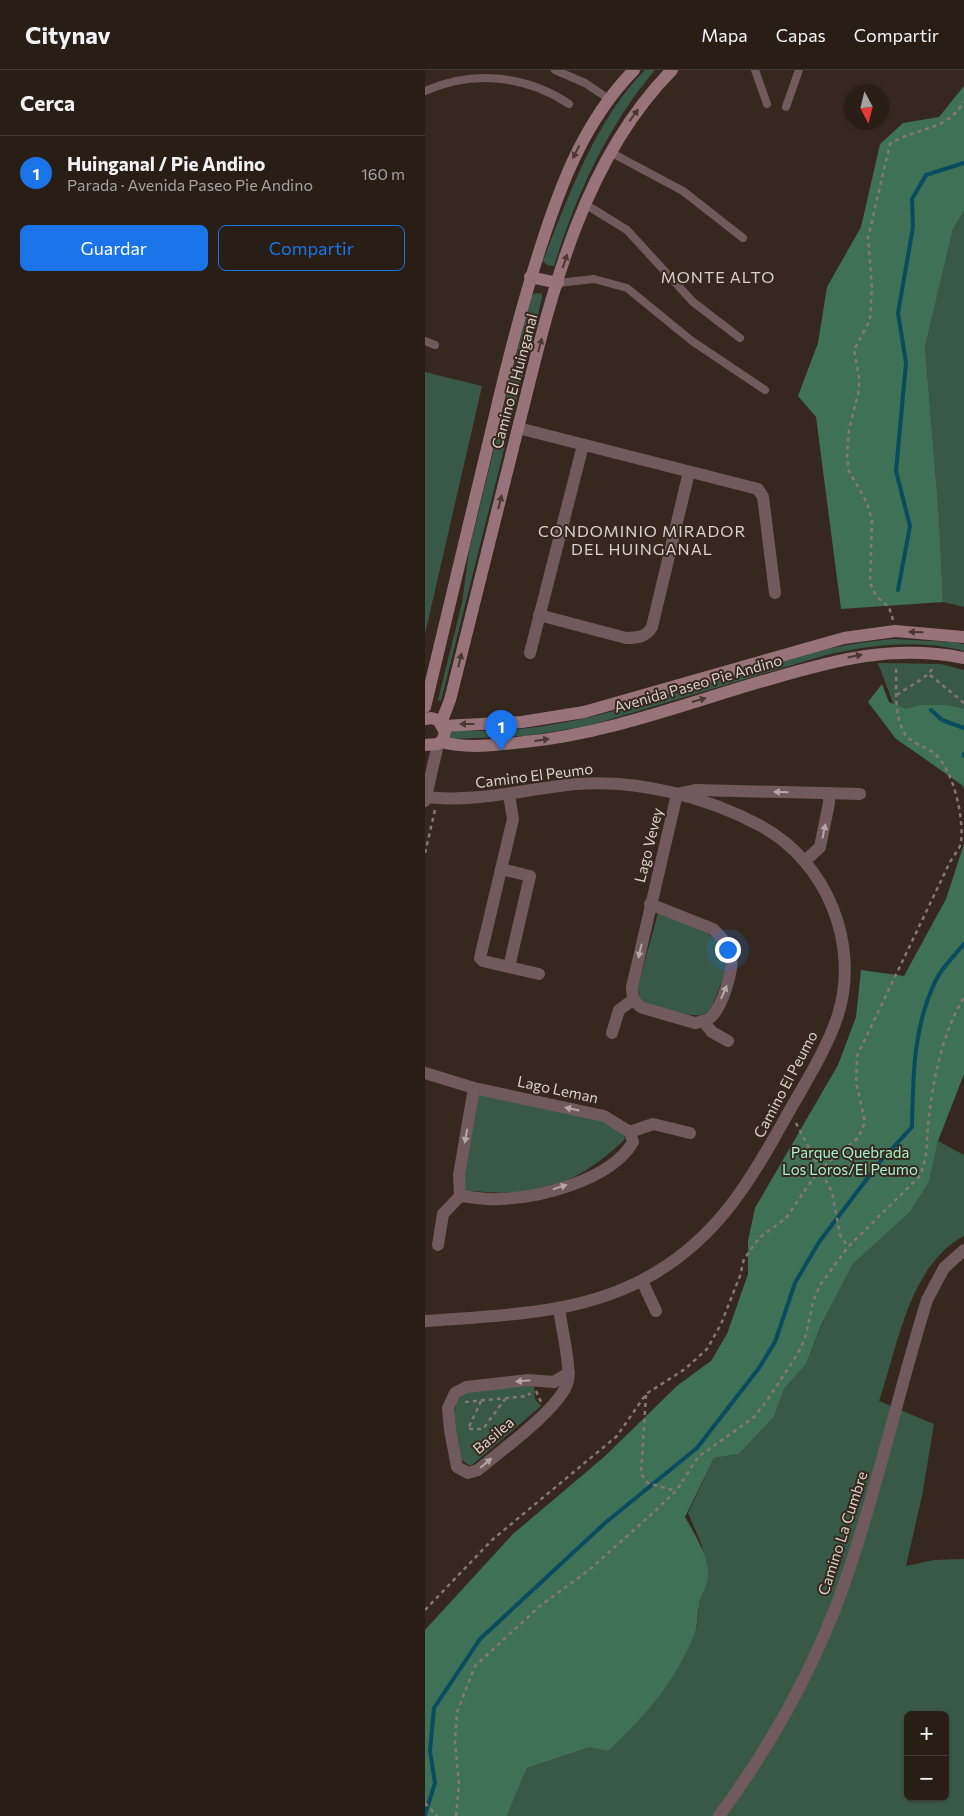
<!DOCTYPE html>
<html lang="es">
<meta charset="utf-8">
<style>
body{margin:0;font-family:Commissioner,sans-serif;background:#342b23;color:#f1f3f6}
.controls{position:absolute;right:15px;bottom:15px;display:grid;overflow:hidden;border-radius:8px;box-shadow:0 1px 4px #0004}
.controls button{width:45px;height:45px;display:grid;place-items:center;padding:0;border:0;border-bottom:1px solid #443c35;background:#281e16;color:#f1f3f6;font:25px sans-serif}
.compass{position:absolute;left:419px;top:15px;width:45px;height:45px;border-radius:50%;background:#281e16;box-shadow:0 1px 4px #0004;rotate:173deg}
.you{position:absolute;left:302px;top:879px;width:18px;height:18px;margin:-12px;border:4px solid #fff;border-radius:50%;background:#1a73e8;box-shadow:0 0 0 8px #1a73e833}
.badge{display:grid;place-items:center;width:32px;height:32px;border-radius:50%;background:#1a73e8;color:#fff;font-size:16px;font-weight:700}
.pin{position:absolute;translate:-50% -41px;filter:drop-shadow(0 1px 2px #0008)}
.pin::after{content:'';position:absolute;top:26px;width:18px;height:15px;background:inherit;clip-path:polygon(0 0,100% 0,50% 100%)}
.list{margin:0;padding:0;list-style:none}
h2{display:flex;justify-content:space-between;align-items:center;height:65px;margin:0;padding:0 20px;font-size:21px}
h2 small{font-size:16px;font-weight:400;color:#a5a2a1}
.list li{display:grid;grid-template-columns:32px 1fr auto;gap:15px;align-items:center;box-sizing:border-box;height:75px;padding:0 20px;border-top:1px solid #443c35}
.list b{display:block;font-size:19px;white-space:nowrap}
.list p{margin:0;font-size:16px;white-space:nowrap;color:#a5a2a1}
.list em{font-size:16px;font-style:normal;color:#a5a2a1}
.actions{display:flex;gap:10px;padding:15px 20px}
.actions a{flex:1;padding:11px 0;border:1px solid #1a73e8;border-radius:8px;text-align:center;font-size:18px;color:#1a73e8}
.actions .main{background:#1a73e8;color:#fff}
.map{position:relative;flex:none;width:539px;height:1746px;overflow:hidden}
header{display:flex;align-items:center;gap:30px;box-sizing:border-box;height:70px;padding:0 25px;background:#281e16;border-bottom:1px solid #443c35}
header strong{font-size:24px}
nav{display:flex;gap:28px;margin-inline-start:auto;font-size:18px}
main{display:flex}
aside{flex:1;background:#281e16}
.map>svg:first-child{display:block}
.green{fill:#395948;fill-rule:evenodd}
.forest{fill:#3f7157}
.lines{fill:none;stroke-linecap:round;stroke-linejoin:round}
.stream{stroke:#0a4b5f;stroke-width:4}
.path{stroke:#847870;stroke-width:2.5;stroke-dasharray:4 4;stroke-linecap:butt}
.lane{stroke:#715a5e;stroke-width:8}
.street{stroke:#715a5e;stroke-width:12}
.secondary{stroke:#98737a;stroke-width:12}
.oneway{fill:#4a3730}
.oneway2{fill:#b5a7a4}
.labels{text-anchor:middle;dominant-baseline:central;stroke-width:4;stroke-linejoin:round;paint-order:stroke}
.street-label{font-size:15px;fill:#dad1ca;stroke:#36281e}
.park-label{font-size:15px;fill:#a5f4c9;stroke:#36281e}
.neighbourhood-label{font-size:16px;letter-spacing:1px;fill:#dad1ca;stroke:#36281e}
</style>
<header>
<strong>Citynav</strong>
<nav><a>Mapa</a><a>Capas</a><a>Compartir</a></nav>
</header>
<main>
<aside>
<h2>Cerca<small></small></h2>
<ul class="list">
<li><span class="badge">1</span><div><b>Huinganal / Pie Andino</b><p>Parada · Avenida Paseo Pie Andino</p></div><em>160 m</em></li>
</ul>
<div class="actions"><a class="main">Guardar</a><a>Compartir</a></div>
</aside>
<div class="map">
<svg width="539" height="1746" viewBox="0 0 539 1746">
<rect width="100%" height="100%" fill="#36281e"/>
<g class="green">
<path d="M220,0H230C182,57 151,125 129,196L122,195L118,191C143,127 171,49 220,0Z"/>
<path d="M539,141V537L518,532L514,446L500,277L528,159Z"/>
<path d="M111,223L117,224V228L16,631L13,630L37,533L44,481L106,226Z"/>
<path d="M0,302L57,316L0,564Z"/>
<path d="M468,569L526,572L539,574V581C494,569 446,575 401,585L163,656L100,666L25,669L26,660C180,672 319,581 468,569Z"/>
<path d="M453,593L516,594L539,600V717L485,678Z"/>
<path d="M233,843C274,859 319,866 293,921C289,930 287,942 277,945C269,948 223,936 217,930C214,927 214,921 213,916Z"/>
<path d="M54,1023L196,1053L200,1069C174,1094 143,1116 106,1121C85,1125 61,1121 40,1121L39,1106Z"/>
<path d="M513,1071L539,1085V1166C484,1195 473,1276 454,1331L509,1354L497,1426L481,1496L509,1490L539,1489V1746H82L102,1698L165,1677L272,1557L274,1535L283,1506L276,1473L263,1443L289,1388L314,1384L349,1347L359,1319L381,1294L399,1249L428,1194L485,1142L504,1112ZM483,1645H520V1727H483Z"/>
<path d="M109,1315L110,1329L116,1336L47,1395H43L36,1389C32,1364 19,1336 44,1319Z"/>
</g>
<g class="forest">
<path d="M539,16V141L528,159L500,277L514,446L518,532L416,539L391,347L373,326L393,273L402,217L436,157L455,74L478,53L514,47Z"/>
<path d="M457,614L464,632L481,639L496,635H521L539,639V720L538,715L471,669L443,632Z"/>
<path d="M539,774V1004L513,1071L504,1112L485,1142L428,1194L397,1253L381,1294L359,1319L349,1347L314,1384L289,1388L260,1447C269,1463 285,1488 283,1507C282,1517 275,1526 274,1536C272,1543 273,1551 271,1559C254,1607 220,1647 183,1681L165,1677L102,1698L82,1746H0V1560L88,1464L179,1387L253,1315L286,1291L302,1264L323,1204V1171L330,1138L413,995L431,947L436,900L479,906L521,829Z"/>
</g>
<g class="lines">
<g class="stream">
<path d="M473,520L485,456L471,401L481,293L473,243L488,157L487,129L501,105L539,93"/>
<path d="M506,640L517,650L539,658"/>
<path d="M539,684V686"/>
<path d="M0,1745L10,1713L5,1681L9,1638L55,1569L180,1453L272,1378L334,1298L350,1272L370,1213L394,1172L454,1093L487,1057C488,1006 488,957 511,910C517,897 530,885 539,874"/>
</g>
<g class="path">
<path d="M468,550L464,537L452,527L445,513L447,450L442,433L424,401L422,386L424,360L434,320V307L429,280L445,250L447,217L443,168L465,74C493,56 519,63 539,32"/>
<path d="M505,605L539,633"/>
<path d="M472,625C484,616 503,608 509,596"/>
<path d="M0,783L10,740"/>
<path d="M371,1053L407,1122L415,1165L423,1177"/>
<path d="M111,1321L116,1332"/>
<path d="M221,1325L216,1404L223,1413L251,1421"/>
<path d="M56,1331L43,1359H58L80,1329"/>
<path d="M40,1332L103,1326L105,1323"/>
<path d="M0,1540L67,1470L192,1366L221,1324L260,1299L282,1279L296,1254L315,1206L319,1189L334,1168L361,1148L394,1100L433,1068L440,1052L431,1012L432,986L525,792C529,785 535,779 536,772C539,748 529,702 511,685C503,677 485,673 480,664C468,644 472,617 471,595"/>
<path d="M0,1733L12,1746"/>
<path d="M31,1746L34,1714L30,1671L32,1642L50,1596L115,1536L164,1500L229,1442L251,1421L273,1387L328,1348L341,1332L372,1285L380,1269L388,1232L395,1215L423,1177L494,1107C504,1087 501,1068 504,1046C509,1006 518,962 539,927"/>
</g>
<g class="lane">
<path d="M130,0L160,13L184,29"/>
<path d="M330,0L342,34"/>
<path d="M0,21C48,0 101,5 144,34"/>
<path d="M361,37L374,0"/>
<path d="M185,82L258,121L318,168"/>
<path d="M160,134L202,160L268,232L315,268"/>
<path d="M133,213L169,209L202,218L267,271L340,320"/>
<path d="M0,271L10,275"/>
</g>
<g class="street">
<path d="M93,358L333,419L338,427L350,523"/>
<path d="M114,545L201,568C213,568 221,567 227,557L264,402"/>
<path d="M105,583L158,375"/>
<path d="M84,725L88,749L55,888L58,891L114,904"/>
<path d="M0,727C52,733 100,719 151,714C213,709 282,727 336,756C402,792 435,874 413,945C401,981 380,1013 362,1045C326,1110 294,1165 230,1203C160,1245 79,1245 0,1251"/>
<path d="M0,731L13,674"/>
<path d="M380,791L395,777L404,733V723"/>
<path d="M76,799L105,806L84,897"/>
<path d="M225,834L288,859C296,866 303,875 306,885C309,900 297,938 285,948C281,951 275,952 270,953L218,938C209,934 207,926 207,917L252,724L272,720L435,724"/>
<path d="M278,951L287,962L303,971"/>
<path d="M187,963L194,940L209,929"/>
<path d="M0,1003L49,1018L179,1046L205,1062L208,1072C186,1110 115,1128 74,1129C61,1130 48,1127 35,1126L34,1105L49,1018"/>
<path d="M205,1062L228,1054L265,1063"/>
<path d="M13,1175L18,1144L35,1126"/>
<path d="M217,1211L231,1241"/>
<path d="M134,1238C136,1256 146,1295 143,1311C137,1337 74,1382 53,1400L43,1403L32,1397L25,1360L23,1338L30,1323L41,1317L103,1310L129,1312L144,1303"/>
<path d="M294,1746C342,1681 384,1607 413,1531C449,1433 471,1330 502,1230L519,1198L539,1180"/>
</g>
<g class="secondary">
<path d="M105,207L133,213"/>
<path d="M0,637C22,544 44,451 67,358C81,297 96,238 115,179C136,113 160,50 209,0"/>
<path d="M0,649L6,648L13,650L20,662L18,669L13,674L0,675"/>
<path d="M16,653L25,630C46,545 68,460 89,374C122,245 150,98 247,0"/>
<path d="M18,656L97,652L159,642L419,568L470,561L539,567"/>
<path d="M16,672C42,679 73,675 99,672C182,664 262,633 342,610C410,590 467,574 539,588"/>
</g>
</g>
<defs><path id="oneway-solid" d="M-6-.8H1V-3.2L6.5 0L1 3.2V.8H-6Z" transform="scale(1.25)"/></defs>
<g class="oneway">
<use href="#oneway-solid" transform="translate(209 45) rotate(-54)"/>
<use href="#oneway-solid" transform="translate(151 82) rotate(117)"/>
<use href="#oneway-solid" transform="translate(140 191) rotate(-72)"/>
<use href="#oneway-solid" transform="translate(115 275) rotate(-75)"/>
<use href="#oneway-solid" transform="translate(75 432) rotate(-76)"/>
<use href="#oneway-solid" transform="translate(491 562) rotate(-178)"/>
<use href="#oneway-solid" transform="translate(430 586) rotate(-11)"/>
<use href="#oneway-solid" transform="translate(35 590) rotate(-76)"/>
<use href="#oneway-solid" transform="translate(274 630) rotate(-16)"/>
<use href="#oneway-solid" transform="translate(42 654) rotate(-180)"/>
<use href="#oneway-solid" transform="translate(117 670) rotate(-8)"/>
</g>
<g class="oneway2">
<use href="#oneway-solid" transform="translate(356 722) rotate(-179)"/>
<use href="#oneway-solid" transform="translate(399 761) rotate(-78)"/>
<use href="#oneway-solid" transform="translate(215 881) rotate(103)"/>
<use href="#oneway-solid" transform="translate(299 922) rotate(-67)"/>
<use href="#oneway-solid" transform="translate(147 1039) rotate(-168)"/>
<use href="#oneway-solid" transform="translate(41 1066) rotate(100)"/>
<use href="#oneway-solid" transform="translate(135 1117) rotate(-18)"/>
<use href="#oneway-solid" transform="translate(98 1311) rotate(175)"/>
<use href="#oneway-solid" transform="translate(61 1393) rotate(-40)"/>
</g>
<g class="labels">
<g class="street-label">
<text transform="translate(89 311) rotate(-75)">Camino El Huinganal</text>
<text transform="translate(273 613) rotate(-16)">Avenida Paseo Pie Andino</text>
<text transform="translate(109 705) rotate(-7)">Camino El Peumo</text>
<text transform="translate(223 775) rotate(-76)">Lago Vevey</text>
<text transform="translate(360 1014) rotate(-62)">Camino El Peumo</text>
<text transform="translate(133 1019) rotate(12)">Lago Leman</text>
<text transform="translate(68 1365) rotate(-40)">Basilea</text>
<text transform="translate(417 1463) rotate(-72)">Camino La Cumbre</text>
</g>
<g class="park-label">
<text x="425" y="1082">Parque Quebrada<tspan x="425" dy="17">Los Loros/El Peumo</tspan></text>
</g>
<g class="neighbourhood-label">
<text x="293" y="206">MONTE ALTO</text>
<text x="217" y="460">CONDOMINIO MIRADOR<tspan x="217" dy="18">DEL HUINGANAL</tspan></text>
</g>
</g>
</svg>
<div class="controls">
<button>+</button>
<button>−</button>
</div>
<svg class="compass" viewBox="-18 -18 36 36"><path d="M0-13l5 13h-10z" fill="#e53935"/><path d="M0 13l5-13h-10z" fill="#a5a2a1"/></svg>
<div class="you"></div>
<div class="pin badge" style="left:76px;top:681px">1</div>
</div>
</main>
